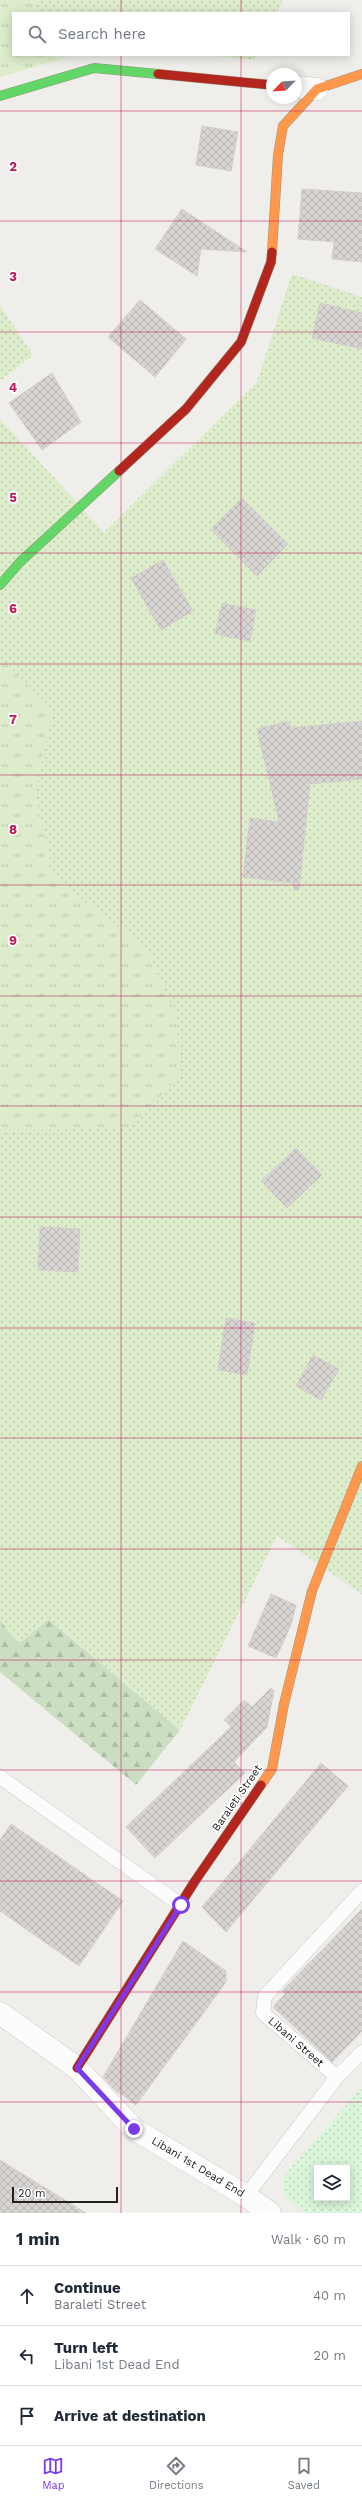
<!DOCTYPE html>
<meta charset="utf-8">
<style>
body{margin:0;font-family:"Work Sans",sans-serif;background:#f6f6f7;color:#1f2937}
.controls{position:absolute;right:12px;bottom:12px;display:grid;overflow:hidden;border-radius:0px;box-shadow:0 2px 10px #0003}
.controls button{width:36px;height:36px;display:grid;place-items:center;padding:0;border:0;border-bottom:1px solid #e0e1e3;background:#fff;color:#1f2937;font:20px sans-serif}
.compass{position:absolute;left:266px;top:68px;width:36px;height:36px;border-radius:50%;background:#fff;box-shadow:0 2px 10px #0003;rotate:245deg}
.scale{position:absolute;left:12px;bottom:10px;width:106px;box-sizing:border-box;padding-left:4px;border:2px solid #222;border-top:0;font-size:11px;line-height:14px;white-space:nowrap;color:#222;-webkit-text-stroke:3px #fff;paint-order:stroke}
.stop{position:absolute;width:12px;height:12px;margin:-9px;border:3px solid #7c3aed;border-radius:50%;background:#fff}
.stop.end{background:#7c3aed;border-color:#fff;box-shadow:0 1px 4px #0008}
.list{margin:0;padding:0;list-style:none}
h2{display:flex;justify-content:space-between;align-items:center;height:52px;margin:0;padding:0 16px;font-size:17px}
h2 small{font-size:13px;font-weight:400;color:#747a83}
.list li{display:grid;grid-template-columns:26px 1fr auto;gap:12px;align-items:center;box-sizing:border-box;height:60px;padding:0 16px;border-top:1px solid #e0e1e3}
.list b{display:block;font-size:15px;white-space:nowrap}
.list p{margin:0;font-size:13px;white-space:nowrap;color:#747a83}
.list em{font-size:13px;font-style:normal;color:#747a83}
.icon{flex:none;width:22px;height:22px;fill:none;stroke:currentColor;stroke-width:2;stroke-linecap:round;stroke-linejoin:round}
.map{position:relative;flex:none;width:362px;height:2213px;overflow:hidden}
.search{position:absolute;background:#fff;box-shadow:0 2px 10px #0003;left:12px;right:12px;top:12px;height:44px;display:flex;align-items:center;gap:10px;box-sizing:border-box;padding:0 14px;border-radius:0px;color:#747a83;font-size:15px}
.sheet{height:232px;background:#fff}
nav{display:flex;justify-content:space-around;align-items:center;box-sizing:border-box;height:56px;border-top:1px solid #e0e1e3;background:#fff;font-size:11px;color:#747a83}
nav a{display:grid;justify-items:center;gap:2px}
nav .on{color:#7c3aed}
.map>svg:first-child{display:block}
.grass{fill:url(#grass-tufts)}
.forest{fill:url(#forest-firs)}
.park{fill:url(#park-dots);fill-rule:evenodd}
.garden{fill:url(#garden-dots)}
.building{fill:url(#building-cross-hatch);stroke:#d3d0cc}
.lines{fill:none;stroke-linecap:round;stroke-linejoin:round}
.lane-casing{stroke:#c9c8c7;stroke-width:15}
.street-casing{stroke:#c9c8c7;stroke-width:23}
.fast-casing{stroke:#999a82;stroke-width:10}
.slow-casing{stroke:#999a82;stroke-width:10}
.jam-casing{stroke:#999a82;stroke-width:10}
.lane{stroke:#fdfcfc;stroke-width:14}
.street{stroke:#fdfcfc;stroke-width:22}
.fast{stroke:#63d668;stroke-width:9}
.slow{stroke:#ff974d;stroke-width:9}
.jam{stroke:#b3261e;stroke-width:9}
.route{stroke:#7c3aed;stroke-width:5}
.grid{fill:none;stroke:#c2185b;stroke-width:1;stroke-opacity:0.55}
.labels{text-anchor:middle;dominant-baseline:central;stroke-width:3.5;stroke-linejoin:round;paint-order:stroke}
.street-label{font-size:11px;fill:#222;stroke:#fff}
.grid-label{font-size:13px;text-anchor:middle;font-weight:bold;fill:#c2185b;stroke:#fff;stroke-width:3.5;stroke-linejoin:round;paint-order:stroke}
</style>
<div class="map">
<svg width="362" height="2213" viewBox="0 0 362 2213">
<defs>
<pattern id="grass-tufts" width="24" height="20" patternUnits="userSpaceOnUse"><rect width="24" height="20" fill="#ddeccb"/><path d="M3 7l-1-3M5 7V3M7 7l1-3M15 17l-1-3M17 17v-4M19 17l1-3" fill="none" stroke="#bdcaae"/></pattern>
<pattern id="forest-firs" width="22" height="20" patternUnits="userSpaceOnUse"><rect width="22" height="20" fill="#cbdec1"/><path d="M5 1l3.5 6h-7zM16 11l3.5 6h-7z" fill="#aebea6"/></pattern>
<pattern id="park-dots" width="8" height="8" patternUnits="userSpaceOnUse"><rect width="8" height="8" fill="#daf5da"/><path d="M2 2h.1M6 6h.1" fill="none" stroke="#bbd2bb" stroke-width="1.8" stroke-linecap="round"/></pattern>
<pattern id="garden-dots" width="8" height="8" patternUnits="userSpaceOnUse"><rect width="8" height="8" fill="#ddeccb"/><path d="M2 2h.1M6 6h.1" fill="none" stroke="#bdcaae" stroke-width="1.8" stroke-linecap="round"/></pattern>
<pattern id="building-cross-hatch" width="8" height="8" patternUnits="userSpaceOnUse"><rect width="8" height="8" fill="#d7d4d2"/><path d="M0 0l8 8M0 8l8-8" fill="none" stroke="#b8b6b4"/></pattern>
</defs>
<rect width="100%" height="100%" fill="#f0eeeb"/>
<g class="grass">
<path d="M0,0H39L35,5L40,13H13V55L69,57L0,77Z"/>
<path d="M0,657L53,710L35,795L55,879L145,946L176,1015L181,1075L130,1128L0,1131Z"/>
</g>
<path class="forest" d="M48,1619L180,1730L136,1785L0,1672V1620L19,1644Z"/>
<path class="park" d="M362,2087V2213H305L284,2196L283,2177ZM317,2168H347V2198H317Z"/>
<g class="garden">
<path d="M39,0H283L277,13H40L35,5Z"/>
<path d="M208,55H257L255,60Z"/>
<path d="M292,274L362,297V1594L277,1536L180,1730L49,1619L19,1644L0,1620V1131L130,1128L181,1075L176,1015L145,946L55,879L35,795L53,710L0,657V419L104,532L257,382Z"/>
<path d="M0,305L33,355L0,381Z"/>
</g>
<g class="building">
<path d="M202,126L238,132L231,171L196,165Z"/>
<path d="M302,189L362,193V262L332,259L334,242L298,239Z"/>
<path d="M182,209L247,252L201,249L197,276L155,249Z"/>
<path d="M140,300L186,339L155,377L108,337Z"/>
<path d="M320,303L362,313V349L312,338Z"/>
<path d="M52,373L81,422L42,450L9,403Z"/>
<path d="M242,498L288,544L257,576L211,529Z"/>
<path d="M163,560L193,611L161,630L131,578Z"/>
<path d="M222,603L256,610L250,641L215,634Z"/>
<path d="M289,721L291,728L362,721V779L310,784L299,890H294L293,883L243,877L250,818L279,822L257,729Z"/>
<path d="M296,1148L322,1175L287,1208L261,1181Z"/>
<path d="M40,1227L80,1229L78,1272L38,1270Z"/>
<path d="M226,1318L255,1323L247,1375L218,1370Z"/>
<path d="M313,1355L339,1369L321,1400L296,1386Z"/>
<path d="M271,1594L296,1605L291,1625L276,1658L248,1646Z"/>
<path d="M271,1688L274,1691L267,1727L234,1762L245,1773L155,1858L126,1827L231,1727L224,1720L244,1700L252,1707Z"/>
<path d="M321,1763L348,1786L226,1932L202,1907Z"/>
<path d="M11,1824L123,1901L79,1966L0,1911V1840Z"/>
<path d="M362,1909V2031L332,2062L273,2007L285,1994L282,1991Z"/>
<path d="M183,1941L226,1971V1982L136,2105L114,2089L103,2077Z"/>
<path d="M0,2160L86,2213H0Z"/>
</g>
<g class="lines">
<g class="lane-casing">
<g id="lane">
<path d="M0,1777L181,1905"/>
<path d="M337,2077L362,2052"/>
<path d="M246,2196L337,2077L263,2013L265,1996L362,1891"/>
</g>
</g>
<g class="street-casing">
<g id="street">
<path d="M296,87L317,89"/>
<path d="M0,2013L77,2068L134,2129L246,2196L270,2213"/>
</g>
</g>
<g class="fast-casing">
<g id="fast">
<path d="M0,96L94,68L158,74"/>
<path d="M0,585L20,562L119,471"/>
</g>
</g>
<g class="slow-casing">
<g id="slow">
<path d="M272,252L278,155L283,126L317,89L362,74"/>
<path d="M261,1785L272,1769L284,1704L312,1591L362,1466"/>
</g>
</g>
<g class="jam-casing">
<g id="jam">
<path d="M158,74L272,85"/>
<path d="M119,471L186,409L241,342L271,262L272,252"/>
<path d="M77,2068L195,1881L261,1785"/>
</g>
</g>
<use href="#lane" class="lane"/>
<use href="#street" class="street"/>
<use href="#fast" class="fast"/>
<use href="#slow" class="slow"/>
<use href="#jam" class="jam"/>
</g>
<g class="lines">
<path class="route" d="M134,2129L77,2068L181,1905"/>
</g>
<path class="grid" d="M121,0V13M241,0V13M121,55V2213M241,55V2213M0,111H362M0,221H362M0,332H362M0,443H362M0,553H362M0,664H362M0,775H362M0,885H362M0,996H362M0,1106H362M0,1217H362M0,1328H362M0,1438H362M0,1549H362M0,1660H362M0,1770H362M0,1881H362M0,1992H362M0,2102H362"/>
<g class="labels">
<g class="street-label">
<text transform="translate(237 1798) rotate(-55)">Baraleti Street</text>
<text transform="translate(296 2042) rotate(41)">Libani Street</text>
<text transform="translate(198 2167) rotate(31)">Libani 1st Dead End</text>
</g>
</g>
<g class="grid-label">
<text x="13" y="171">2</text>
<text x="13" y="281">3</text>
<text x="13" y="392">4</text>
<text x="13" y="502">5</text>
<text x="13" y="613">6</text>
<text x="13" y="724">7</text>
<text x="13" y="834">8</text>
<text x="13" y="945">9</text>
</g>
</svg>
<div class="controls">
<button><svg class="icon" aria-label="layers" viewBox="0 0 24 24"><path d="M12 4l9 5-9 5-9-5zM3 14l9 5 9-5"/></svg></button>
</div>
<svg class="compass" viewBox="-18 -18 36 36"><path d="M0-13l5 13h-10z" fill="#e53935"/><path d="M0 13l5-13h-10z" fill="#747a83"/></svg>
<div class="scale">20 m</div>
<div class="stop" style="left:181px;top:1905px"></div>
<div class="stop end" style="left:134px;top:2129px"></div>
<div class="search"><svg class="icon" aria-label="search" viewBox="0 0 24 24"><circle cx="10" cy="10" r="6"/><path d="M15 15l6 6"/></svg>Search here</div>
</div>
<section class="sheet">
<h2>1 min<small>Walk · 60 m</small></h2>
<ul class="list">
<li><svg class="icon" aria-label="ahead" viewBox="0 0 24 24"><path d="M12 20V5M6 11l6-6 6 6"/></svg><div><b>Continue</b><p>Baraleti Street</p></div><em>40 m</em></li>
<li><svg class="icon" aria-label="left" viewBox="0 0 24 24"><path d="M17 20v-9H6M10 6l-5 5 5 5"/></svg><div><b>Turn left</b><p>Libani 1st Dead End</p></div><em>20 m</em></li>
<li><svg class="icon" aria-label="arrive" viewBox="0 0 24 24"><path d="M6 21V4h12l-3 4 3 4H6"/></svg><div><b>Arrive at destination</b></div></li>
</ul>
</section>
<nav>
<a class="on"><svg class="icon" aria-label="map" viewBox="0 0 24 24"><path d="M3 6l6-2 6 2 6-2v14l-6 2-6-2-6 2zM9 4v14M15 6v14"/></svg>Map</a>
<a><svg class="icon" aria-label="directions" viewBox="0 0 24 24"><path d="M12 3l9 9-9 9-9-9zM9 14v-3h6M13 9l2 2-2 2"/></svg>Directions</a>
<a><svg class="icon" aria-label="saved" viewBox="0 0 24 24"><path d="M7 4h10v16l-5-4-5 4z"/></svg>Saved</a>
</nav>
